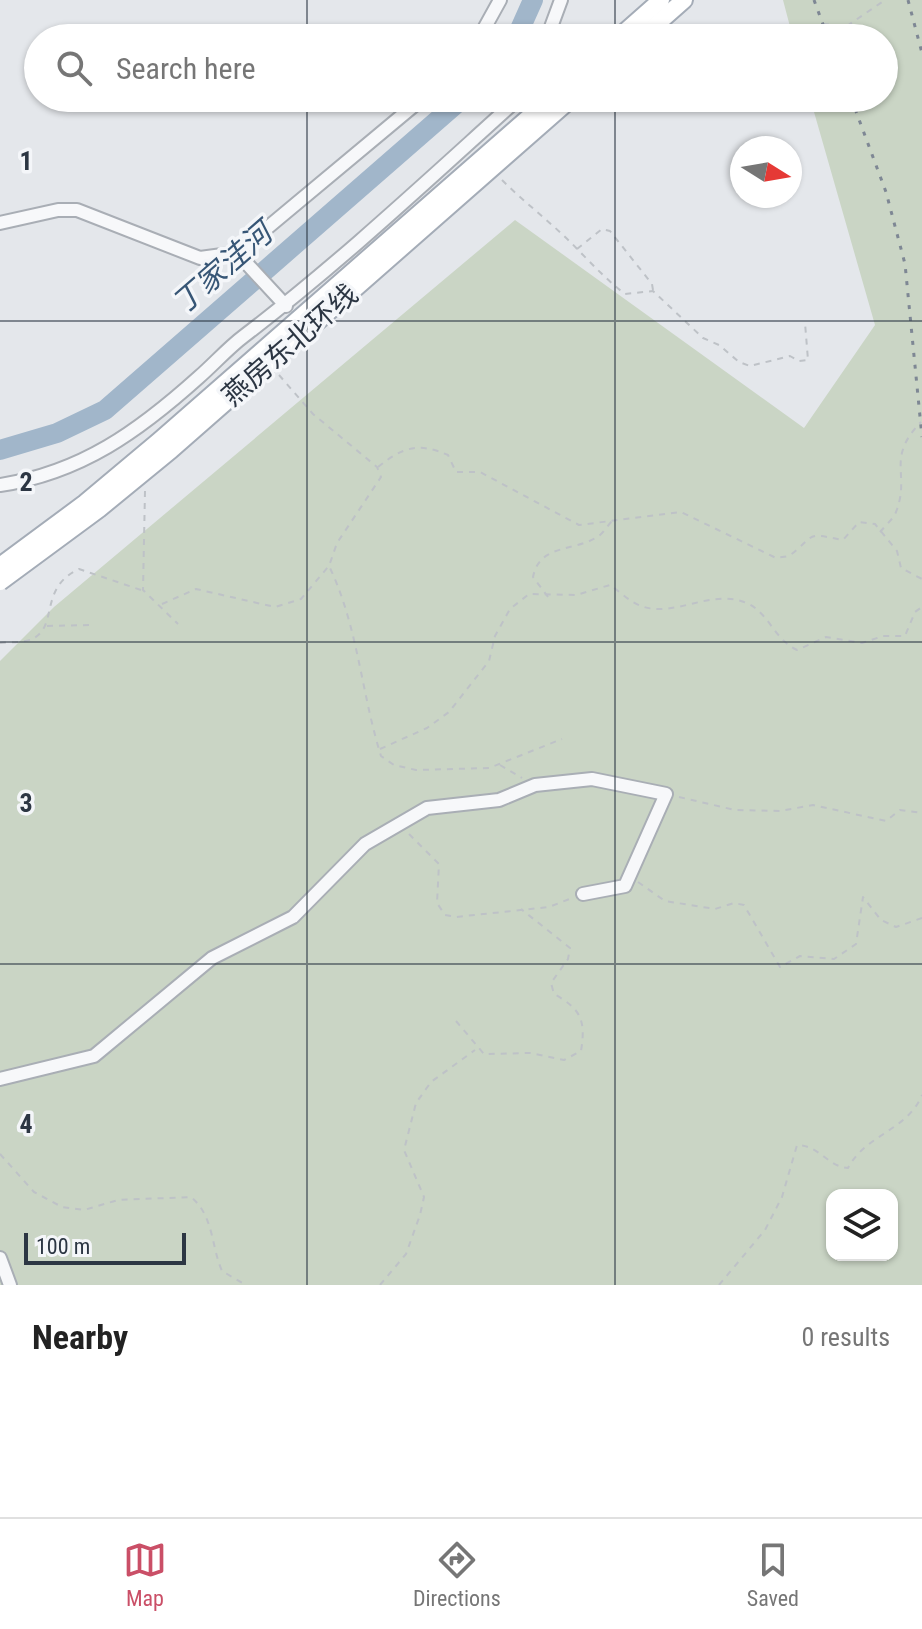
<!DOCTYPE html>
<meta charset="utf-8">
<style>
body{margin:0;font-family:"Roboto Condensed","Noto Sans SC",sans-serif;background:#f2f2f2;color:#222}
.controls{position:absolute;right:24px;bottom:24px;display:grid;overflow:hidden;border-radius:16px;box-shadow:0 2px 6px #0004}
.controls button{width:72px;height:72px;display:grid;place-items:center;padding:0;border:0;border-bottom:2px solid #e0e0e0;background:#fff;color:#222;font:40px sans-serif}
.compass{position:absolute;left:730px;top:136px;width:72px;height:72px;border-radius:50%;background:#fff;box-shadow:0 2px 6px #0004;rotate:101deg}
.scale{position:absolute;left:24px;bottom:20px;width:162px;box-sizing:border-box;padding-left:8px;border:4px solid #2c3643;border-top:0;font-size:22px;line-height:28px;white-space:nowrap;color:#2c3643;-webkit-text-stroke:6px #f4f6f9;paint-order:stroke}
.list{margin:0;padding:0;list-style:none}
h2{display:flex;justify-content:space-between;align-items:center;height:104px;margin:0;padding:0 32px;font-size:34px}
h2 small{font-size:26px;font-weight:400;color:#767676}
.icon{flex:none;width:44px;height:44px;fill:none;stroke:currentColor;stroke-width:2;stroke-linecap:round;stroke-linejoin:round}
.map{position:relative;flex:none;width:922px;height:1285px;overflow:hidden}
.search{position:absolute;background:#fff;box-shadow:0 2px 6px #0004;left:24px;right:24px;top:24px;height:88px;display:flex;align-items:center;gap:20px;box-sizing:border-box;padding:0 28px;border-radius:44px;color:#767676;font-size:30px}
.sheet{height:232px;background:#fff}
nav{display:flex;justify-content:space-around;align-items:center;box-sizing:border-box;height:112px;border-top:2px solid #e0e0e0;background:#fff;font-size:22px;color:#767676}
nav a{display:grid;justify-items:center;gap:4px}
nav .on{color:#ca4f67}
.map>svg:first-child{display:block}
.green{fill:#cad5c5;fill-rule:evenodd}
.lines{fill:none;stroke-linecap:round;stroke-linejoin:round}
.river{stroke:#a1b6ca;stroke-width:20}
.minor-casing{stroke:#a9aeb5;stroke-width:16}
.major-casing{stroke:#a4acb7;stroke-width:20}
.path{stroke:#bec2c7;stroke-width:2;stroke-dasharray:6 6;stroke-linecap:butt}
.minor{stroke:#f7f8fa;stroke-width:12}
.major{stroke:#fff;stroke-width:16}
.rail{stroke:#7e8794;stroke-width:3;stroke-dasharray:4 8;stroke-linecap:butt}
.major-bridge-casing{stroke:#a4acb7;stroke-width:20;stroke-linecap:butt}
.major-bridge{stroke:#fff;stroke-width:16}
.grid{fill:none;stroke:#2c3643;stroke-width:2;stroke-opacity:0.55}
.labels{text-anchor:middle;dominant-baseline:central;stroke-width:7;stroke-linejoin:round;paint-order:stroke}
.street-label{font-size:28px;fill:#2c3643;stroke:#f4f6f9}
.water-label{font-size:30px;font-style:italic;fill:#375676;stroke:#f4f6f9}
.grid-label{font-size:26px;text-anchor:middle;font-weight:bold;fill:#2c3643;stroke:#f4f6f9;stroke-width:7;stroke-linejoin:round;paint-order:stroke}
</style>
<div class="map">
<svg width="922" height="1285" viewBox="0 0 922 1285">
<rect width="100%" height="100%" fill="#e4e7eb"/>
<path class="green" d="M783,0H922V1285H0V661L54,607L515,220L804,428L875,325L810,98H884V38H793ZM832,1195H892V1255H832Z"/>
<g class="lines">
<g class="river">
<path d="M516,38L533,0"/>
<path d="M0,450L57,433L105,410L463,98"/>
</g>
<g class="minor-casing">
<g id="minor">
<path d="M479,38L500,0"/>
<path d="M547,38L561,0"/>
<path d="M0,223L58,210H77L200,258L237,253L423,98"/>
<path d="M237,253L286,306"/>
<path d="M0,485C81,473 139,431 199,377C214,364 228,348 244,336C341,262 429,179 519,98"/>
<path d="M0,1079L94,1056L212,958L293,917L365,844L427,808L499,800L535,785L592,779L666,794L625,886L583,894"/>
<path d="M0,1258L10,1285"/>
</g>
</g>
<g class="major-casing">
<g id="major">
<path d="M618,38L661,0"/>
<path d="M641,38L684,0"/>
</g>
</g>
<g class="path">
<path d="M823,24L847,26L885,0"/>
<path d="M502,180C527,205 556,226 580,252C595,267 608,281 625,294L653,291L703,338L719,345L739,362L750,366L790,356L799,361L808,360L805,323"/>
<path d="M577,249L602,229L610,231L652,284L653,290"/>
<path d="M279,375L313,414L377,467L381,477L337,543L329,566C358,626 361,692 381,756L394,765L416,770L489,768L562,739"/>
<path d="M378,467C403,447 418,442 448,455L456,472H480L579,525L681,512L776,558L789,556C817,535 803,532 843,540L859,522L875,524L897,551L901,568L922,579"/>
<path d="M145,491L143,590L178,624"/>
<path d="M880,532C885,526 893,519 896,512C911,474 885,459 921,422"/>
<path d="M548,597L533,577C540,542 576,553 600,535C604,532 608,525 612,521"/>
<path d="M162,604L196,589L275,607L301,599L328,567"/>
<path d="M47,626L91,625"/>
<path d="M0,643C9,642 24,643 32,639C59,627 38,588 79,569L141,590"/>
<path d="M380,749L427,728L449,712L489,661L495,636L510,609L529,594L576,595L610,585C619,591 630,602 641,606C674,618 711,589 744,602C769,611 773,639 797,650L826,637L862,643L883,636H905L915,612L922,607"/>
<path d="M500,765L522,778"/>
<path d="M679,797L735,810L780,811L813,805L886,821L900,810L922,813"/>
<path d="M409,834L439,864L437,903L445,915L456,917L549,907L572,898"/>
<path d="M638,882L665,901L715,909L734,903L744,905L780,967L800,956L834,959L856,944L863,897L881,920L896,927L922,918"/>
<path d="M456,1021L484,1054L530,1053L564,1060L581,1051C586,1020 581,1009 554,994L551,983L568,959L570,948L521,909"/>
<path d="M0,1154L34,1192L62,1207L84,1210L118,1200L191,1197C214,1216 211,1246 222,1271L246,1285"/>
<path d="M380,1285L406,1254L420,1215L424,1197L404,1150L416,1103L431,1082L475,1050"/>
<path d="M719,1285L765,1230L782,1197L797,1145C819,1145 828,1167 848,1168C866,1134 907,1131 922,1095"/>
</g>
<use href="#minor" class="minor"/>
<use href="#major" class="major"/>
<g class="rail">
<path d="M814,0L828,38"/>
<path d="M908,0L922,53"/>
<path d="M851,98L886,192L905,264L922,437"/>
</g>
<g class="major-bridge-casing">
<g id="major-bridge">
<path d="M0,566L85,503L159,441L551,98"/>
<path d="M0,582L99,509L171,450L572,98"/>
</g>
</g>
<use href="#major-bridge" class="major-bridge"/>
</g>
<path class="grid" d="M307,0V38M615,0V38M307,98V1285M615,98V1285M0,321H922M0,642H922M0,964H922"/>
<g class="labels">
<g class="street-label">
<text transform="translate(290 345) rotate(-41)">燕房东北环线</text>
</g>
<g class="water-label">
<text transform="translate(222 268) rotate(-41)">丁家洼河</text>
</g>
</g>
<g class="grid-label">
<text x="26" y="170">1</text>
<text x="26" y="491">2</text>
<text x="26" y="812">3</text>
<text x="26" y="1133">4</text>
</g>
</svg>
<div class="controls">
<button><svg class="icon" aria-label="layers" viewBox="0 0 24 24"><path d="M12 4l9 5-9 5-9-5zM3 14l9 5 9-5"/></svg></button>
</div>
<svg class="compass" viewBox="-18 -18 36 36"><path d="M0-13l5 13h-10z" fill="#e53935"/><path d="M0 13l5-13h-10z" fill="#767676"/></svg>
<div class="scale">100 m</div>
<div class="search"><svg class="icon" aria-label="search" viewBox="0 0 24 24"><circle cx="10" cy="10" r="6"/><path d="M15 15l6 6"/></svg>Search here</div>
</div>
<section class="sheet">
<h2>Nearby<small>0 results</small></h2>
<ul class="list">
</ul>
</section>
<nav>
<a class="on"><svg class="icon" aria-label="map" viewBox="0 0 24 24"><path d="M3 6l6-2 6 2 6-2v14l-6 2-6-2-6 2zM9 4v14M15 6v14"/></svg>Map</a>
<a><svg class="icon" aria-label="directions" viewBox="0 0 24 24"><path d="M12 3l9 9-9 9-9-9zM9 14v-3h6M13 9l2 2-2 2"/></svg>Directions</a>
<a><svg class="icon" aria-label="saved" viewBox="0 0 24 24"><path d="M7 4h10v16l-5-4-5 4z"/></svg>Saved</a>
</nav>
